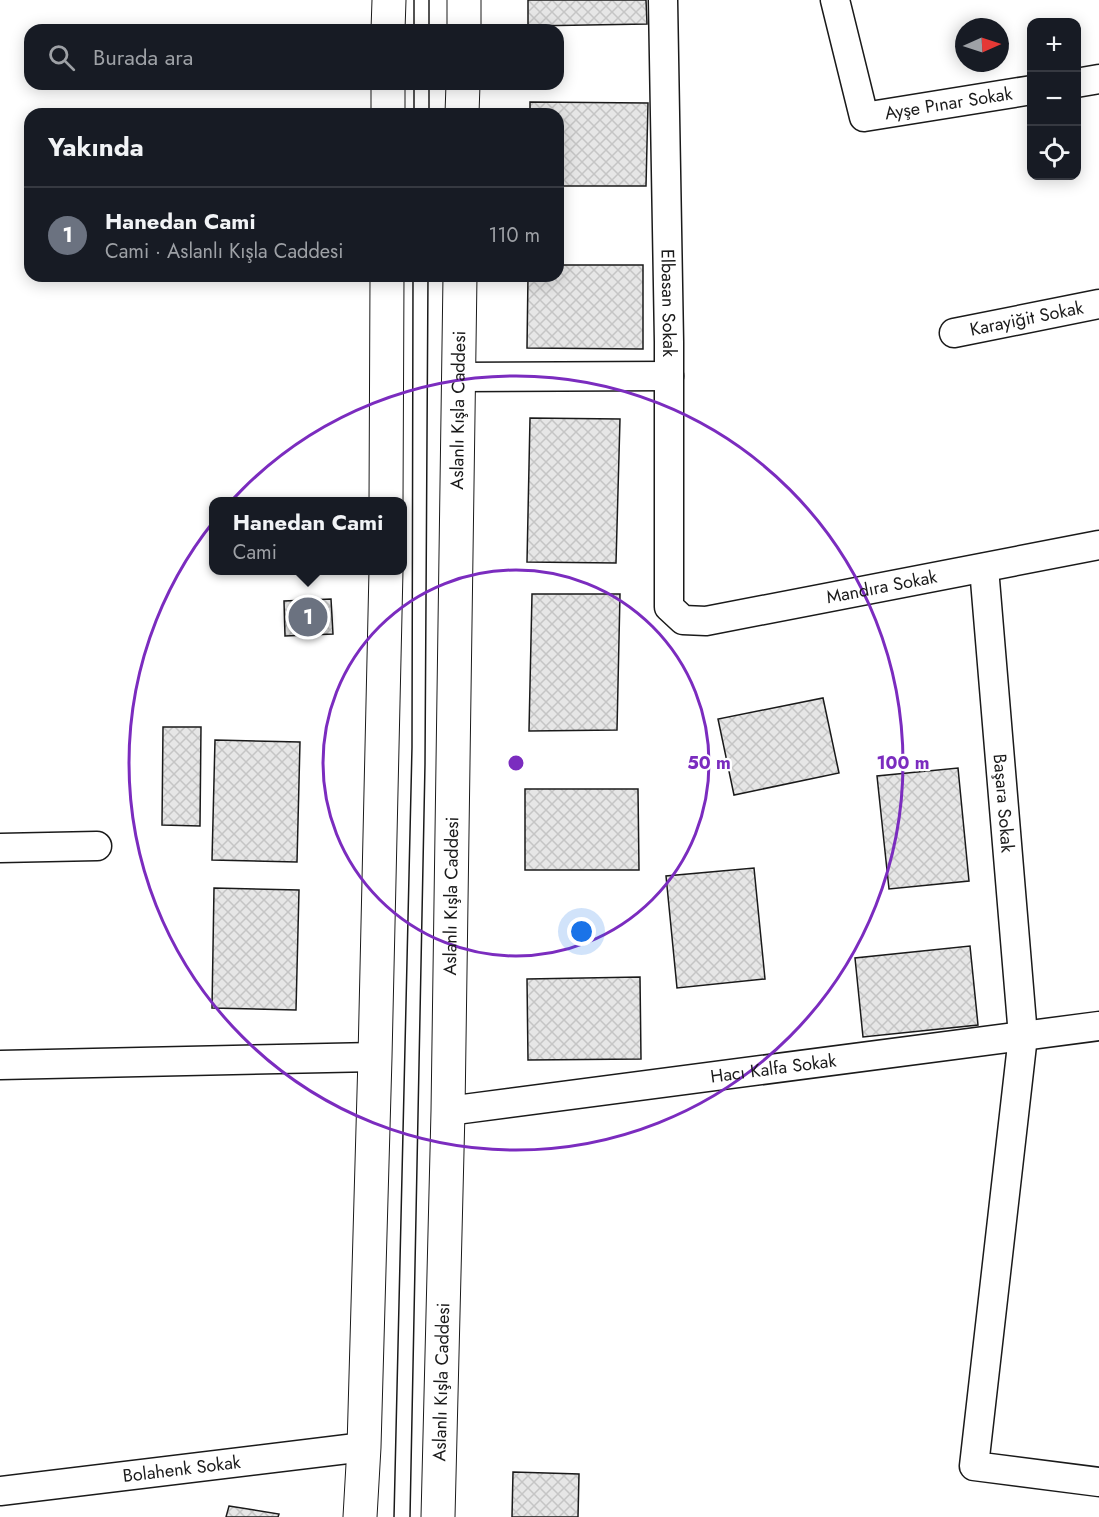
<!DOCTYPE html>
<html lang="tr">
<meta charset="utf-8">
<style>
body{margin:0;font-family:Jost,sans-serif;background:#20242c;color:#f1f3f6}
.controls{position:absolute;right:18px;top:18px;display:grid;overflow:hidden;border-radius:12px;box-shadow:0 3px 15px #0003}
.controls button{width:54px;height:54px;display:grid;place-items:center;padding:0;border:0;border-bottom:2px solid #363941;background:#171b24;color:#f1f3f6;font:30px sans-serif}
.compass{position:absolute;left:955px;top:18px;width:54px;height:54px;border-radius:50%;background:#171b24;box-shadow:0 3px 15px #0003;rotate:87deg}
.you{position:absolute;left:582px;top:932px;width:21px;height:21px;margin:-15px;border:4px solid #fff;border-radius:50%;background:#1a73e8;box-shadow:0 0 0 9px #1a73e833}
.badge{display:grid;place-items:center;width:39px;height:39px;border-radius:50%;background:#c62828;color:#fff;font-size:20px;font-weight:700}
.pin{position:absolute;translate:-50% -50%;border:3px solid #fff;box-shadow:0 2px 6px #0006}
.popup{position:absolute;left:209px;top:497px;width:198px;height:78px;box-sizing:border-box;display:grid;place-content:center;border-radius:12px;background:#171b24;filter:drop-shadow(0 2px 4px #0005);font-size:20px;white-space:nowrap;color:#9ea1a6}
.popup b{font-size:22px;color:#f1f3f6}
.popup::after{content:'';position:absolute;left:50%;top:100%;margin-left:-12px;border:12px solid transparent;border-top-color:#171b24}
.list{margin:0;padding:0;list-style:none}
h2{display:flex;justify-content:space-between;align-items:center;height:78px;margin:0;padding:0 24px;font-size:26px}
h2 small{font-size:20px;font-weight:400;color:#9ea1a6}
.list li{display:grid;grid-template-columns:39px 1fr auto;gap:18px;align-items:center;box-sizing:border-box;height:96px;padding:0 24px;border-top:2px solid #363941}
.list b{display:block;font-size:22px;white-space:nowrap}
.list p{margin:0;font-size:20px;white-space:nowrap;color:#9ea1a6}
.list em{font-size:20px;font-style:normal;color:#9ea1a6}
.icon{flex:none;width:33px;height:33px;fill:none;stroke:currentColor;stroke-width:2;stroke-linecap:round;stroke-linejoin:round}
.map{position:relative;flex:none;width:1099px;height:1517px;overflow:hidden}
.search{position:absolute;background:#171b24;box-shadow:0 3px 15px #0003;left:24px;top:24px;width:540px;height:66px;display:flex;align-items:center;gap:15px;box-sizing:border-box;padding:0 21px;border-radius:18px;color:#9ea1a6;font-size:22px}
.panel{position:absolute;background:#171b24;box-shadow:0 3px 15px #0003;left:24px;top:108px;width:540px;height:174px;border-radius:18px}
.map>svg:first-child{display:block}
.building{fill:url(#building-cross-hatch);stroke:#1a1a1a;stroke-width:1.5}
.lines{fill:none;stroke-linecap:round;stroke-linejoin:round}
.minor-casing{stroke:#1a1a1a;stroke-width:31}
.major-casing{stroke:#1a1a1a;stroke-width:35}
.minor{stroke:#fff;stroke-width:28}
.major{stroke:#fff;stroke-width:33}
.tram{stroke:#1a1a1a;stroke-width:1.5}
.ring{fill:none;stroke:#7b2cbf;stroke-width:3}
.labels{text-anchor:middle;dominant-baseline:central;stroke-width:4.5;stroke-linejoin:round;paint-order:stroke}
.street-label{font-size:18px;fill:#1a1a1a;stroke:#fff}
.centre{fill:#7b2cbf;stroke:#fff;stroke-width:3}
.ring-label{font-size:18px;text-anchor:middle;font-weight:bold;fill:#7b2cbf;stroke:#fff;stroke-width:4.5;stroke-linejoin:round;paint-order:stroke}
</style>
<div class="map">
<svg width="1099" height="1517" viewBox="0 0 1099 1517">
<defs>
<pattern id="building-cross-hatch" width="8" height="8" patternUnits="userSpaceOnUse" patternTransform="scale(1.5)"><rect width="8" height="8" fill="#e6e6e6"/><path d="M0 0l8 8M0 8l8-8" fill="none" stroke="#c5c5c5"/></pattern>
</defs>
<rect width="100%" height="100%" fill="#fff"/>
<g class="building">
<path d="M528,0H646L647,24L528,26Z"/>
<path d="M530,102L648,103L646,186H558V114H530Z"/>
<path d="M558,265H643V349L527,348L528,276H558Z"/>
<path d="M530,418L620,419L616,563L527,562Z"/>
<path d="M532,594H620L617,730L529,731Z"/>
<path d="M331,599L333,634L285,636L284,601Z"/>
<path d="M823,698L839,773L734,795L718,719Z"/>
<path d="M163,727H201L200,826L162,825Z"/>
<path d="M215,740L300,742L297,862L212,860Z"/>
<path d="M958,768L969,881L889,889L877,776Z"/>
<path d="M525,789H638L639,870H525Z"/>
<path d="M754,868L765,979L677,988L666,876Z"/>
<path d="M214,888L299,890L296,1010L212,1008Z"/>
<path d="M970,946L978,1025L863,1037L855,958Z"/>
<path d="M640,977L641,1059L528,1060L527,979Z"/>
<path d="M513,1472L579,1474L578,1517H512Z"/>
<path d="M229,1506L279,1514L278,1517H226Z"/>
</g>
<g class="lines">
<g class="minor-casing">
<g id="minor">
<path id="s1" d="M663,0L669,342V607L683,620L706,621L1099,545"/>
<path id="s2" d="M835,0L864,117L1032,90"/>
<path d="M1076,83L1099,79"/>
<path id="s3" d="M954,333L1099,304"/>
<path d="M458,377L669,376"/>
<path id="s4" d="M984,568L1023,1036L974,1466L1099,1482"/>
<path d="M0,848L97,846"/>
<path d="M0,1065L375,1057"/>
<path id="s5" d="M448,1111L1099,1026"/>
<path id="s6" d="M0,1491L364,1447"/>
</g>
</g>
<g class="major-casing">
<g id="major">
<path d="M388,30L389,0"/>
<path d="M464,30V0"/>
<path d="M388,114V84"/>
<path d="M462,114L463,84"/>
<path d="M386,502L387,276"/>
<path d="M360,1517L364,1447L375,1057L386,570"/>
<path id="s7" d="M438,1517L448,1111L460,276"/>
</g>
</g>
<use href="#minor" class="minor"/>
<use href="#major" class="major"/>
<g class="tram">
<path d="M414,30V0"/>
<path d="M429,30V0"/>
<path d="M414,114V84"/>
<path d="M429,114V84"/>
<path d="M394,1517L412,747L413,276"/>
<path d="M410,1517L425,764L428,276"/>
</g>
</g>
<g class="ring">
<circle cx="516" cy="763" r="193"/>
<circle cx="516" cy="763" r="387"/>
</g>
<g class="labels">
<g class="street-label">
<text stroke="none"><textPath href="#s2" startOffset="206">Ayşe Pınar Sokak</textPath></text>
<text stroke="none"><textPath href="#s1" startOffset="303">Elbasan Sokak</textPath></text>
<text stroke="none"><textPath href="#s3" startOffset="74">Karayiğit Sokak</textPath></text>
<text stroke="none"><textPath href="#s7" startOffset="1107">Aslanlı Kışla Caddesi</textPath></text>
<text stroke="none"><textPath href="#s1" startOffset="828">Mandıra Sokak</textPath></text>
<text stroke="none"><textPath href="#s4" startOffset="236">Başara Sokak</textPath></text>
<text stroke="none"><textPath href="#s7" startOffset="621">Aslanlı Kışla Caddesi</textPath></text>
<text stroke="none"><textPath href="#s5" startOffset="328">Hacı Kalfa Sokak</textPath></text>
<text stroke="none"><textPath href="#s7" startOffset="135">Aslanlı Kışla Caddesi</textPath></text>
<text stroke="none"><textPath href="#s6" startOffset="183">Bolahenk Sokak</textPath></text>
</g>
</g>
<circle cx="516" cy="763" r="9" class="centre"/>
<g class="ring-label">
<text x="709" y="769">50 m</text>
<text x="903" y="769">100 m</text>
</g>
</svg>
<div class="controls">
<button>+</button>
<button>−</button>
<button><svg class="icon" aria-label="locate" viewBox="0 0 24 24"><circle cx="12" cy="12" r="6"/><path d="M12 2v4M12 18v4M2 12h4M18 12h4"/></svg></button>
</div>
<svg class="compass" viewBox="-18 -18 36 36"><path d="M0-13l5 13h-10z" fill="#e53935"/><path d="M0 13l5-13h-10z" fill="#9ea1a6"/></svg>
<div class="you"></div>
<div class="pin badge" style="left:308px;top:617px;background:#6b7280">1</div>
<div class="popup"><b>Hanedan Cami</b>Cami</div>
<div class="search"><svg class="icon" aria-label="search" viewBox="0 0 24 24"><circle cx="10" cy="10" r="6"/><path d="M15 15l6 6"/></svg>Burada ara</div>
<section class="panel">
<h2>Yakında<small></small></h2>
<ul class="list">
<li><span class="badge" style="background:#6b7280">1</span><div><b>Hanedan Cami</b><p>Cami · Aslanlı Kışla Caddesi</p></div><em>110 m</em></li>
</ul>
</section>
</div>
